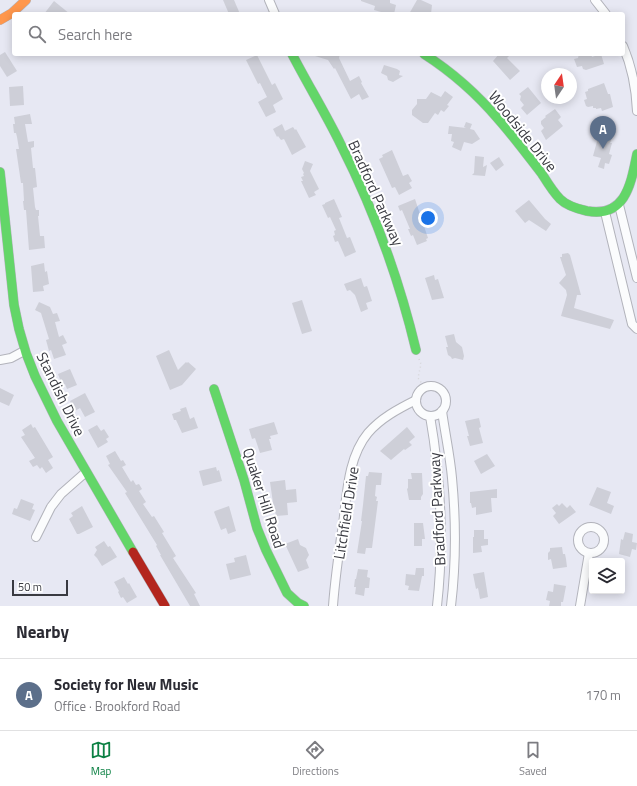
<!DOCTYPE html>
<meta charset="utf-8">
<style>
body{margin:0;font-family:"Titillium Web",sans-serif;background:#f7f7f7;color:#2b2b33}
.controls{position:absolute;right:12px;bottom:12px;display:grid;overflow:hidden;border-radius:4px;box-shadow:0 2px 10px #0003}
.controls button{width:36px;height:36px;display:grid;place-items:center;padding:0;border:0;border-bottom:1px solid #e1e1e2;background:#fff;color:#2b2b33;font:20px sans-serif}
.compass{position:absolute;left:541px;top:68px;width:36px;height:36px;border-radius:50%;background:#fff;box-shadow:0 2px 10px #0003;rotate:13deg}
.scale{position:absolute;left:12px;bottom:10px;width:56px;box-sizing:border-box;padding-left:4px;border:2px solid #393a41;border-top:0;font-size:11px;line-height:14px;white-space:nowrap;color:#393a41;-webkit-text-stroke:3px #fff;paint-order:stroke}
.you{position:absolute;left:428px;top:218px;width:14px;height:14px;margin:-10px;border:3px solid #fff;border-radius:50%;background:#1a73e8;box-shadow:0 0 0 6px #1a73e833}
.badge{display:grid;place-items:center;width:26px;height:26px;border-radius:50%;background:#0b8043;color:#fff;font-size:13px;font-weight:700}
.pin{position:absolute;translate:-50% -33px;filter:drop-shadow(0 1px 2px #0008)}
.pin::after{content:'';position:absolute;top:21px;width:14px;height:12px;background:inherit;clip-path:polygon(0 0,100% 0,50% 100%)}
.list{margin:0;padding:0;list-style:none}
h2{display:flex;justify-content:space-between;align-items:center;height:52px;margin:0;padding:0 16px;font-size:17px}
h2 small{font-size:13px;font-weight:400;color:#7c7c81}
.list li{display:grid;grid-template-columns:26px 1fr auto;gap:12px;align-items:center;box-sizing:border-box;height:72px;padding:0 16px;border-top:1px solid #e1e1e2}
.list b{display:block;font-size:15px;white-space:nowrap}
.list p{margin:0;font-size:13px;white-space:nowrap;color:#7c7c81}
.list em{font-size:13px;font-style:normal;color:#7c7c81}
.icon{flex:none;width:22px;height:22px;fill:none;stroke:currentColor;stroke-width:2;stroke-linecap:round;stroke-linejoin:round}
.map{position:relative;flex:none;width:637px;height:606px;overflow:hidden}
.search{position:absolute;background:#fff;box-shadow:0 2px 10px #0003;left:12px;right:12px;top:12px;height:44px;display:flex;align-items:center;gap:10px;box-sizing:border-box;padding:0 14px;border-radius:4px;color:#7c7c81;font-size:15px}
.sheet{height:124px;background:#fff}
nav{display:flex;justify-content:space-around;align-items:center;box-sizing:border-box;height:56px;border-top:1px solid #e1e1e2;background:#fff;font-size:11px;color:#7c7c81}
nav a{display:grid;justify-items:center;gap:2px}
nav .on{color:#0b8043}
.map>svg:first-child{display:block}
.building{fill:#cecfd8}
.lines{fill:none;stroke-linecap:round;stroke-linejoin:round}
.street-casing{stroke:#b2b3bb;stroke-width:10}
.fast-casing{stroke:#b2b3bb;stroke-width:10}
.slow-casing{stroke:#b2b3bb;stroke-width:10}
.jam-casing{stroke:#b2b3bb;stroke-width:10}
.path{stroke:#d7d7da;stroke-width:1.5;stroke-dasharray:1 3;stroke-linecap:butt}
.street{stroke:#fbfcfd;stroke-width:8}
.fast{stroke:#63d668;stroke-width:9}
.slow{stroke:#ff974d;stroke-width:9}
.jam{stroke:#b3261e;stroke-width:9}
.labels{text-anchor:middle;dominant-baseline:central;stroke-width:4;stroke-linejoin:round;paint-order:stroke}
.street-label{font-size:15px;fill:#393a41;stroke:#fff}
</style>
<div class="map">
<svg width="637" height="606" viewBox="0 0 637 606">
<rect width="100%" height="100%" fill="#e7e8f3"/>
<g class="building">
<path d="M223,0H234L240,14H229Z"/>
<path d="M361,0H390V3L396,5L394,14H388L374,10L375,6L361,1Z"/>
<path d="M417,0H421L432,5L431,14H409Z"/>
<path d="M54,1L70,14H44Z"/>
<path d="M5,52L17,71L7,77L0,66V55Z"/>
<path d="M315,54H340L339,58L350,81L359,76L362,82L361,83L369,97L362,100L359,94L351,99L335,68L334,69L328,60L315,56Z"/>
<path d="M499,54H511L507,58L520,71L510,80L493,61Z"/>
<path d="M579,54H591L592,57L601,54L604,64L586,70L583,69L582,66L577,67L574,59L578,58Z"/>
<path d="M257,55L272,85L275,83L283,99L273,105L276,112L266,117L258,102L267,97L260,83L258,84L246,60Z"/>
<path d="M384,65L397,69L400,71L399,75L403,76L393,82L388,80L387,76L381,73Z"/>
<path d="M604,83L608,94H610L613,107L602,111L601,108L596,109V108H593V106L588,107L586,106L584,100L587,99L585,92L588,91V89Z"/>
<path d="M23,86L24,105L10,106L9,87Z"/>
<path d="M528,87L541,103L527,115L521,108L524,105L520,100L521,96L519,94Z"/>
<path d="M445,91L453,97L447,105L449,106L444,112L441,110L438,115L435,113L428,123H423L412,115V110L417,104V99H426L431,92L441,97Z"/>
<path d="M555,109L561,117L558,120L563,126L546,140L541,131L544,128L541,124V121L546,117L545,116Z"/>
<path d="M30,114L32,124H25L28,142L34,141V147L31,148L33,168H35L37,187L33,188L35,207L36,210H39V216H38L40,236H44L45,248L29,250L26,210H24L23,201H24L23,183H21L16,149H19L17,137L16,133H14L13,124H15L14,117Z"/>
<path d="M466,122L472,124L470,129L474,130L480,139L472,144L464,142L461,151L452,147L454,142L451,141L452,134H448L449,126L466,128L464,127Z"/>
<path d="M282,124L285,131L293,127L295,130L296,129L306,147L292,155L284,139L281,140L278,136L277,137L273,129Z"/>
<path d="M599,134L612,138L610,143H612L609,154L612,155L609,164L605,163L604,169L598,167L601,158L593,156Z"/>
<path d="M392,150L403,176L408,174L412,181L409,183L412,188L399,195L395,187L392,188L379,159L383,157L382,155Z"/>
<path d="M475,156L484,157L483,167L487,165L485,176L472,175L474,173Z"/>
<path d="M499,157L504,165L496,171L490,163Z"/>
<path d="M305,161L313,164L310,171L319,189L314,192L316,195L309,198L301,181H303L301,177L304,176L303,174L304,173L302,169Z"/>
<path d="M334,199L342,217L339,218L347,238L350,237L356,252L345,257L338,241L335,242L333,236L335,235L334,231L336,230L330,217L328,218L322,205L325,204V203Z"/>
<path d="M415,199L428,238L426,239L427,241L417,245L413,235L411,236L408,229H410L402,210L400,211L398,206Z"/>
<path d="M529,200L545,219L551,224L546,231L529,220L525,223L515,211Z"/>
<path d="M568,253L570,255L581,295H577L574,308L614,320L610,329L561,316L567,295L566,290L559,283L566,275L560,257H562V254Z"/>
<path d="M44,263L45,272L47,271L49,284L43,286L44,291L33,292L31,266Z"/>
<path d="M434,275L435,280L438,279L444,298L432,300L425,278Z"/>
<path d="M361,278L364,287L367,286L372,301L366,303L368,309L361,312L355,295L350,290L347,291L344,284Z"/>
<path d="M302,300L312,331L302,334L292,303Z"/>
<path d="M39,302L50,307L53,314L57,313L60,321L55,322L59,337L63,335L67,343L62,345L66,355L54,359L51,350L49,351L46,340L49,339L41,313L35,310Z"/>
<path d="M454,334L456,342L462,347L464,356L463,360L455,358L452,359L451,357L448,355L446,347H448L445,336Z"/>
<path d="M169,350L178,370L186,362L187,363L188,362L196,369L182,385L170,390L156,356Z"/>
<path d="M70,369L77,385L67,389L65,384L62,385L58,374Z"/>
<path d="M0,388L14,395L9,406L0,402Z"/>
<path d="M85,393L95,412L85,417L80,408L75,411L70,401Z"/>
<path d="M186,407L190,419L194,417L198,428L182,433L176,420H174L172,414L181,411L180,409Z"/>
<path d="M479,418L481,427L479,428L483,443L470,446L467,436H469L465,421Z"/>
<path d="M274,422L278,434L270,436L271,439H269L272,450L260,453L255,438L252,439L249,429Z"/>
<path d="M31,424L33,428L35,427L53,457L48,460L53,468L46,473L42,467L40,469L37,465L33,467L29,461L35,458L21,437L25,435L22,430Z"/>
<path d="M97,425L101,431L104,429L109,437L106,439L108,442L98,448L88,430Z"/>
<path d="M407,427L415,437L409,442L412,445L405,450L404,449L391,460L380,451Z"/>
<path d="M115,451L121,461L123,460L126,465L122,467L131,482L133,480L136,485L139,484L142,489L139,491L146,502L143,504L152,517L154,516L164,532L162,533L176,556L173,558L196,593L194,594L200,606H190L160,555H161L156,546L157,545L125,493L127,492L108,465L110,464L106,456Z"/>
<path d="M487,454L495,466L481,474L474,461Z"/>
<path d="M216,467L217,471L219,470L222,481L203,486L199,471Z"/>
<path d="M369,472L382,473L381,485H376L375,496L377,497L376,501H378L372,548H366L365,554L357,553L362,521H361L363,505L366,476H368Z"/>
<path d="M411,473H422L423,494L421,497V500H409L407,489L408,488V479H412Z"/>
<path d="M285,480L286,490L296,489L297,502L287,503L288,515L276,516L275,510H274L270,482Z"/>
<path d="M597,487L611,492L607,503L614,506L611,514L589,505Z"/>
<path d="M497,489V498H491L492,512L476,515V507L472,508L471,503H470V492Z"/>
<path d="M21,499L34,504L32,509L35,510L30,521L12,514L14,508L17,509Z"/>
<path d="M562,503L567,508L570,505L576,512L559,524L553,516L556,513L552,508L557,504L559,506Z"/>
<path d="M82,506L93,527L79,534H77L69,519L73,516L71,513Z"/>
<path d="M229,506L236,531L228,534L226,528L221,530L214,512L215,511Z"/>
<path d="M414,523H423L425,539H422V546H414Z"/>
<path d="M474,530H484V539H488V545L481,546L482,552L473,553V537H474Z"/>
<path d="M625,532L633,534L632,542L637,543L636,550L632,549L630,557L619,554L621,539L623,540Z"/>
<path d="M298,539L300,545L306,548L309,555L306,560L309,568L298,572L285,544Z"/>
<path d="M104,541L108,547L110,546L117,557L102,566L97,558L94,555L97,550L95,547Z"/>
<path d="M562,547L563,554H565L566,559L567,567L553,569L551,559L548,560V553L550,551V548Z"/>
<path d="M246,555L251,575L230,580L226,564L235,562L234,558Z"/>
<path d="M416,568H424V576H422L419,591L408,590L409,586L405,585L406,574L415,575Z"/>
<path d="M358,569L368,570L367,577L370,578L369,588H365L364,596L355,594L356,587H354L355,579H356Z"/>
<path d="M484,572L488,597L480,599L478,588L476,589L473,574Z"/>
<path d="M124,577L128,584L129,583L137,597L127,603L123,597L121,598L118,592L119,591L114,582Z"/>
<path d="M554,584L566,586L563,602H561V606H549L550,601L546,600L548,591L553,592Z"/>
</g>
<g class="lines">
<g class="street-casing">
<g id="street">
<path d="M269,0L275,14"/>
<path d="M595,0L606,14"/>
<path d="M623,46C632,67 636,88 637,111"/>
<path d="M619,205L637,278"/>
<path d="M605,212L632,324L637,329"/>
<path d="M0,360L11,358L24,351"/>
<circle cx="431" cy="401" r="15"/>
<path d="M442,411C445,433 450,455 452,478C456,520 456,564 451,606"/>
<path d="M430,416C441,479 444,543 437,606"/>
<circle cx="591" cy="540" r="13"/>
<path d="M36,537L51,507L61,494L86,472"/>
<path d="M333,606C335,578 339,551 343,524C347,494 348,457 368,433C381,418 398,409 416,400"/>
<path d="M580,606L589,553"/>
</g>
</g>
<g class="fast-casing">
<g id="fast">
<path d="M292,54C308,85 326,114 341,145C374,210 399,279 416,350"/>
<path d="M424,54C452,72 477,94 499,120C514,137 528,156 542,174C547,182 553,192 560,199C566,205 578,209 587,211C626,218 631,183 637,154"/>
<path d="M0,172L14,305L19,329L26,353L35,376L57,421L133,552"/>
<path d="M214,389L244,480L257,528L266,550L287,593L298,603L304,606"/>
</g>
</g>
<g class="slow-casing">
<path id="slow" d="M0,20L12,13L26,0"/>
</g>
<g class="jam-casing">
<path id="jam" d="M133,552L165,606"/>
</g>
<path class="path" d="M419,359L421,364L418,378L425,388"/>
<use href="#street" class="street"/>
<use href="#fast" class="fast"/>
<use href="#slow" class="slow"/>
<use href="#jam" class="jam"/>
</g>
<g class="labels">
<g class="street-label">
<text transform="translate(523 131) rotate(51)">Woodside Drive</text>
<text transform="translate(376 193) rotate(66)">Bradford Parkway</text>
<text transform="translate(61 394) rotate(64)">Standish Drive</text>
<text transform="translate(264 498) rotate(72)">Quaker Hill Road</text>
<text transform="translate(437 509) rotate(-93)">Bradford Parkway</text>
<text transform="translate(346 513) rotate(-81)">Litchfield Drive</text>
</g>
</g>
</svg>
<div class="controls">
<button><svg class="icon" aria-label="layers" viewBox="0 0 24 24"><path d="M12 4l9 5-9 5-9-5zM3 14l9 5 9-5"/></svg></button>
</div>
<svg class="compass" viewBox="-18 -18 36 36"><path d="M0-13l5 13h-10z" fill="#e53935"/><path d="M0 13l5-13h-10z" fill="#7c7c81"/></svg>
<div class="scale">50 m</div>
<div class="you"></div>
<div class="pin badge" style="left:603px;top:149px;background:#5c6f8a">A</div>
<div class="search"><svg class="icon" aria-label="search" viewBox="0 0 24 24"><circle cx="10" cy="10" r="6"/><path d="M15 15l6 6"/></svg>Search here</div>
</div>
<section class="sheet">
<h2>Nearby<small></small></h2>
<ul class="list">
<li><span class="badge" style="background:#5c6f8a">A</span><div><b>Society for New Music</b><p>Office · Brookford Road</p></div><em>170 m</em></li>
</ul>
</section>
<nav>
<a class="on"><svg class="icon" aria-label="map" viewBox="0 0 24 24"><path d="M3 6l6-2 6 2 6-2v14l-6 2-6-2-6 2zM9 4v14M15 6v14"/></svg>Map</a>
<a><svg class="icon" aria-label="directions" viewBox="0 0 24 24"><path d="M12 3l9 9-9 9-9-9zM9 14v-3h6M13 9l2 2-2 2"/></svg>Directions</a>
<a><svg class="icon" aria-label="saved" viewBox="0 0 24 24"><path d="M7 4h10v16l-5-4-5 4z"/></svg>Saved</a>
</nav>
